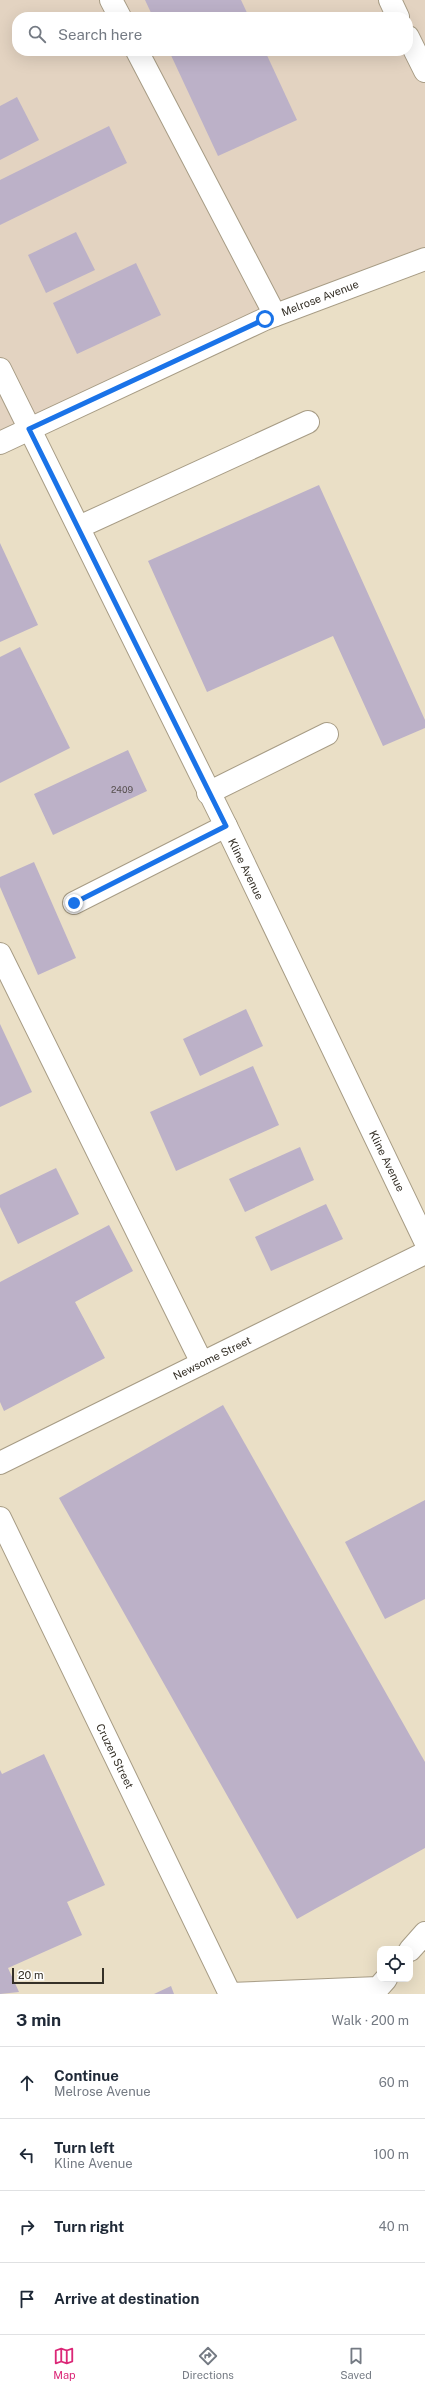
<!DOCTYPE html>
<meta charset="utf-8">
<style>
body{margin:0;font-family:"Public Sans",sans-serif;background:#f6f6f7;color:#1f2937}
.controls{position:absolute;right:12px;bottom:12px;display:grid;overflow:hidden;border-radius:8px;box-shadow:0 4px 16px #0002}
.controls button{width:36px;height:36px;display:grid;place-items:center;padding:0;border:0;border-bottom:1px solid #e0e1e3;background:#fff;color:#1f2937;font:20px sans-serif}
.scale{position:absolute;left:12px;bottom:10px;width:92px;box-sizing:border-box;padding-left:4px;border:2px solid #353027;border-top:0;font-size:11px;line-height:14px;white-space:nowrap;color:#353027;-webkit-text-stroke:3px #fff;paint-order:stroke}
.stop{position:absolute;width:12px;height:12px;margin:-9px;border:3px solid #1a73e8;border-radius:50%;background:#fff}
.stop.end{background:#1a73e8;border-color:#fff;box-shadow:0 1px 4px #0008}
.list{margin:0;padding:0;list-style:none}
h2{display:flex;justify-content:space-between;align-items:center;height:52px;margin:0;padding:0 16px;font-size:17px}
h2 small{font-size:13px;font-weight:400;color:#747a83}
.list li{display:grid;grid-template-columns:26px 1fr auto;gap:12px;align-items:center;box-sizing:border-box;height:72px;padding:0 16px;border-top:1px solid #e0e1e3}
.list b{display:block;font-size:15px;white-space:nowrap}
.list p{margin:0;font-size:13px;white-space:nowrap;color:#747a83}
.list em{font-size:13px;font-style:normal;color:#747a83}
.icon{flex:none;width:22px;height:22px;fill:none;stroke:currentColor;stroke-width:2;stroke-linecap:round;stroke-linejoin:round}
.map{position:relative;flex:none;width:425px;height:1994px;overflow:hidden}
.search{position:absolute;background:#fff;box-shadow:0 4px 16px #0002;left:12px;right:12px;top:12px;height:44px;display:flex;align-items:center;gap:10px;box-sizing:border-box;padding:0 14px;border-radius:16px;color:#747a83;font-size:15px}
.sheet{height:340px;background:#fff}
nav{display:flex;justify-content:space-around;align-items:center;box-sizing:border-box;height:56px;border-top:1px solid #e0e1e3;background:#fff;font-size:11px;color:#747a83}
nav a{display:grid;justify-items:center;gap:2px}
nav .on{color:#db2777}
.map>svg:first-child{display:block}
.commercial{fill:#e3d3c1;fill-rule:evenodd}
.building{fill:#bcb1c8}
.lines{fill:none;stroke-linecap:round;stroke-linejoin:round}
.minor-casing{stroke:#a79c85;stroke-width:24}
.minor{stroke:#fff;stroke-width:22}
.route{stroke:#1a73e8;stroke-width:5}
.labels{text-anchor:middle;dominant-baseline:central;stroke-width:3;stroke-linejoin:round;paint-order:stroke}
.number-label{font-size:9px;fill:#57504f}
.street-label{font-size:11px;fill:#353027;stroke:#fff}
</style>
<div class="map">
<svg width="425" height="1994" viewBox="0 0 425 1994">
<rect width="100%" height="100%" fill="#eadfc6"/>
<path class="commercial" d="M0,0H425V261L0,443ZM17,17H408V51H17Z"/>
<g class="building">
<path d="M145,0H241L249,17H153Z"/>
<path d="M169,51H265L297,120L218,156Z"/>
<path d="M17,97L39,140L0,160V106Z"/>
<path d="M109,126L127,163L0,225V180Z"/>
<path d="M76,232L95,270L46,293L28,255Z"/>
<path d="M136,263L161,315L77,354L53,303Z"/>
<path d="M319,485L425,720V728L383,746L333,636L207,692L148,561Z"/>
<path d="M0,543L38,625L0,642Z"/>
<path d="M20,647L70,748L0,783V657Z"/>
<path d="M128,750L147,791L53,835L34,794Z"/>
<path d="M34,862L76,958L38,975L0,887V877Z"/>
<path d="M246,1009L263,1046L200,1076L183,1039Z"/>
<path d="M0,1024L32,1092L0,1107Z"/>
<path d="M253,1066L279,1125L176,1171L150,1112Z"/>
<path d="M300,1147L314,1180L245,1212L229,1179Z"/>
<path d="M56,1168L79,1214L18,1244L0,1207V1195Z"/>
<path d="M326,1204L343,1239L271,1271L255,1237Z"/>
<path d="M109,1225L133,1271L75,1302L105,1358L4,1411L0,1402V1282Z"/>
<path d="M223,1405L425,1762V1848L297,1919L59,1498Z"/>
<path d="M425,1500V1599L385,1619L345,1542Z"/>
<path d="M44,1754L105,1885L67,1902L82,1935L8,1968L19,1992L0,1994V1770L2,1774Z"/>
<path d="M171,1986L174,1994H154Z"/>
</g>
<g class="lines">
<g class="minor-casing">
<g id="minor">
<path d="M111,0L120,17"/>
<path d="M390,0L398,17"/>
<path d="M408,37L425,71"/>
<path d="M137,51L275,315"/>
<path d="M0,369L226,826L425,1241"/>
<path d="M0,443L265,319L425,259"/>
<path d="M79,527L308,422"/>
<path d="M208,793L327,734"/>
<path d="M74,903L226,826"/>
<path d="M0,954L202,1363"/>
<path d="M0,1463L425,1253"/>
<path d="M0,1518L230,1994"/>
<path d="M410,1950L425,1933"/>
<path d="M230,1994L378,1988L386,1979"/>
</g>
</g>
<use href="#minor" class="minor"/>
</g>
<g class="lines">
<path class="route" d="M74,903L226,826L29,429L265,319"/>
</g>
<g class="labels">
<g class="number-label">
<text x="122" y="789">2409</text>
</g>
<g class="street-label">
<text transform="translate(320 298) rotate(-21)">Melrose Avenue</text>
<text transform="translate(246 869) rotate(64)">Kline Avenue</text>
<text transform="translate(387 1161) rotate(64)">Kline Avenue</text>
<text transform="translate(212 1358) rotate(-26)">Newsome Street</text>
<text transform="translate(115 1756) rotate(64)">Cruzen Street</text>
</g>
</g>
</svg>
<div class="controls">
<button><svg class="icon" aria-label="locate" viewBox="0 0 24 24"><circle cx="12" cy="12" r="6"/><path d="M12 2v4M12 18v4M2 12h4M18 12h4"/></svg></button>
</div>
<div class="scale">20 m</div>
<div class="stop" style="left:265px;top:319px"></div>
<div class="stop end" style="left:74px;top:903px"></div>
<div class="search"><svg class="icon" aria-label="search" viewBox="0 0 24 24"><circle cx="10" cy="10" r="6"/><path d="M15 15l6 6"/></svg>Search here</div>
</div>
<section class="sheet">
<h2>3 min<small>Walk · 200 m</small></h2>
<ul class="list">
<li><svg class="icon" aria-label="ahead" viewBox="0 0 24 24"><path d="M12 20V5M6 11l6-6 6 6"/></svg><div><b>Continue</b><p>Melrose Avenue</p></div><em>60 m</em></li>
<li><svg class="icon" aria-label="left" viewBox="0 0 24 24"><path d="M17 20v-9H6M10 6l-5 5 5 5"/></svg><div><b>Turn left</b><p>Kline Avenue</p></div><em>100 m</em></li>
<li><svg class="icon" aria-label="right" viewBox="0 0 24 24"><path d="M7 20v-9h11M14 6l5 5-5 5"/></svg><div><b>Turn right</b></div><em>40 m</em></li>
<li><svg class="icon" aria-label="arrive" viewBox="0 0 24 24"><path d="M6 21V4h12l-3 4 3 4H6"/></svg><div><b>Arrive at destination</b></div></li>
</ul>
</section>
<nav>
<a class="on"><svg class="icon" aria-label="map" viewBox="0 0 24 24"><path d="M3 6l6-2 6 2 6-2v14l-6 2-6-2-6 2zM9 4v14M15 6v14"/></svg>Map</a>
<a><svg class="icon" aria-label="directions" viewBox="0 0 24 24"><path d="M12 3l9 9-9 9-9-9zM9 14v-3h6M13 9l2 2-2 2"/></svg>Directions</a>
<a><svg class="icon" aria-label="saved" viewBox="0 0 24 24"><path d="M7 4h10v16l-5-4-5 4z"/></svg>Saved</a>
</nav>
